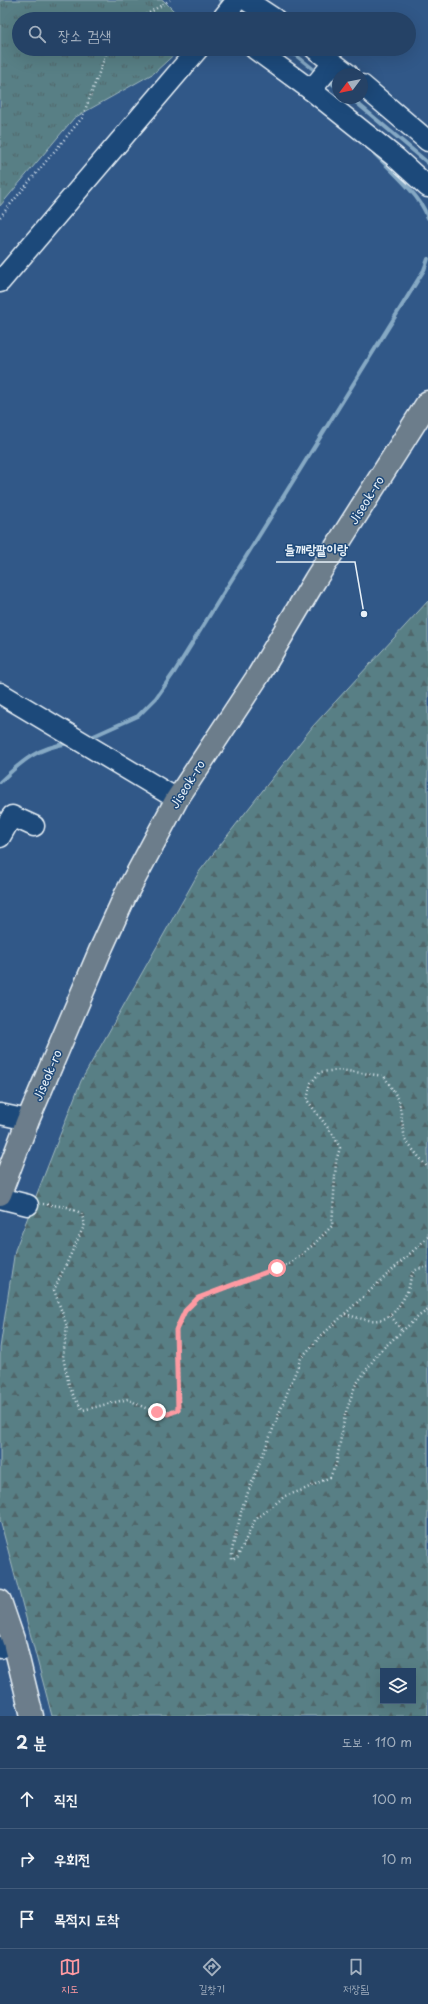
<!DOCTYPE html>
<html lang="ko">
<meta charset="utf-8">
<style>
body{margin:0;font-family:"Playpen Sans","Poor Story",sans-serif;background:#2d496c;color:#f1f3f6}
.controls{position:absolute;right:12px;bottom:12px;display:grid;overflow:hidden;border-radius:0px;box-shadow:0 4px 16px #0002}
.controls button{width:36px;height:36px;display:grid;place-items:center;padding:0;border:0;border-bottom:1px solid #425b7a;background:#254266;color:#f1f3f6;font:20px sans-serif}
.compass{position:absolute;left:332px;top:68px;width:36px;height:36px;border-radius:50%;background:#254266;box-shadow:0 4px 16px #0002;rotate:238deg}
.stop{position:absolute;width:12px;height:12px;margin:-9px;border:3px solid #ff9aa2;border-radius:50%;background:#fff}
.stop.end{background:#ff9aa2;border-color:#fff;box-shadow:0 1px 4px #0008}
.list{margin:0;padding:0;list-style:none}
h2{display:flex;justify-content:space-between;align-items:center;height:52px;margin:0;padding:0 16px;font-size:17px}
h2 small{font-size:13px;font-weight:400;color:#a3b0bf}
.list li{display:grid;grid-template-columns:26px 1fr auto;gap:12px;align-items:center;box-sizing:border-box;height:60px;padding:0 16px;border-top:1px solid #425b7a}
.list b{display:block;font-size:15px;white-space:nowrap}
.list em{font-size:13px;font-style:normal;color:#a3b0bf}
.icon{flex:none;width:22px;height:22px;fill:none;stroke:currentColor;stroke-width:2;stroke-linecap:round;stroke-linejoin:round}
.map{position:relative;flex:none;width:428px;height:1716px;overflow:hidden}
.search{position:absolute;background:#254266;box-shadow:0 4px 16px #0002;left:12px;right:12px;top:12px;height:44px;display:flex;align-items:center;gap:10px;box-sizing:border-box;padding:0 14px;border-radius:22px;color:#a3b0bf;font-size:15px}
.sheet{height:232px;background:#254266}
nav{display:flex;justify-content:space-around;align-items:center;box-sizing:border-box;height:56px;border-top:1px solid #425b7a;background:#254266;font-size:11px;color:#a3b0bf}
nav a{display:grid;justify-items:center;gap:2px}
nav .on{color:#ff9aa2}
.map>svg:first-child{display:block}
.grass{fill:url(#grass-tufts);stroke:#a0b8be}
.forest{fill:url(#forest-firs);stroke:#a0b8be;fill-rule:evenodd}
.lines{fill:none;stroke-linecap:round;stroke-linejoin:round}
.stream{stroke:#86a9c4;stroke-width:4}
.minor-casing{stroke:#e8f1f8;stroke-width:23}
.major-casing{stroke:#e8f1f8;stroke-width:25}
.path{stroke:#e8f1f8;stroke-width:2.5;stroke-dasharray:1 3;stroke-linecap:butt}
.minor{stroke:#1f4a7a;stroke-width:20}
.major{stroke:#6c7d8b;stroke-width:22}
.route{stroke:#ff9aa2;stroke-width:5}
.labels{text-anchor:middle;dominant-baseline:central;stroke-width:3;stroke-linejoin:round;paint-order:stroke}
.street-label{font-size:12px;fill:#e8f1f8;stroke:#1f4a7a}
.leader{fill:none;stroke:#e8f1f8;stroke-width:1.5}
.callout-dot{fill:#e8f1f8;stroke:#1f4a7a;stroke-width:1.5}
.callout-label{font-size:13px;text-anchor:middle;font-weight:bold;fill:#e8f1f8;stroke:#1f4a7a;stroke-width:3;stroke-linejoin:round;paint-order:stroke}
</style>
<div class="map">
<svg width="428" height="1716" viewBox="0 0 428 1716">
<defs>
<pattern id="grass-tufts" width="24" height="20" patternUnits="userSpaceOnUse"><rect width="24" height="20" fill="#587f85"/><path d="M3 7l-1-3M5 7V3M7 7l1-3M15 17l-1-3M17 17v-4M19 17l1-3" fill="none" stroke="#50666a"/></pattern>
<pattern id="forest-firs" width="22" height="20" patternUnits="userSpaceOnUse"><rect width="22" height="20" fill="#587f85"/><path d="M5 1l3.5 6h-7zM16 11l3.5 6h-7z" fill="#50666a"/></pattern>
</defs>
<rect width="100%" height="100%" fill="#315888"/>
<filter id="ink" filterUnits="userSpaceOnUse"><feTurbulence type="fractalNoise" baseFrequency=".025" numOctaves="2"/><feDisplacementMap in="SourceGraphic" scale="8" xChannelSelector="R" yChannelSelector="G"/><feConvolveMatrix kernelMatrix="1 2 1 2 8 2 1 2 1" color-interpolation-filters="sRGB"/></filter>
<g filter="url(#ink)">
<path class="grass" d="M0,0H163L182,19H19V49H180L154,73L74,118L0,206Z"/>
<path class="forest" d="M428,601V1716H52L0,1520V1348L15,1250L81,1081L199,872L313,726ZM383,1671H413V1701H383Z"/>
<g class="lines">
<g class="stream">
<path d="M220,0L227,5"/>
<path d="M236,10L249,19"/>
<path d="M288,49L318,73"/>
<path d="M327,80L338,88"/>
<path d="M351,98L428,163"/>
<path d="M374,153C391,170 421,196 428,218"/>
<path d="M87,739L138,716L156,698L175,671L424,270L428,259"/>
<path d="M0,782C23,760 37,748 69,743"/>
</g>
<g class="minor-casing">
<g id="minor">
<path d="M246,0L275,19"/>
<path d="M222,19L237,0"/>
<path d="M255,49L311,90L395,157L428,187"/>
<path d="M315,49L348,74"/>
<path d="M362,85L428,141"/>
<path d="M311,90L331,66L330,60"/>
<path d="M0,282L198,49"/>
<path d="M0,693L177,799"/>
<path d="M0,837L12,816L34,826"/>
<path d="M0,1114L28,1120"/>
<path d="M0,1198L28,1205"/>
<path d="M0,1648L14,1642"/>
</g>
</g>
<g class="major-casing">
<g id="major">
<path d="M0,1194L28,1120L100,951L125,896L177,799L258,676L315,580L428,402"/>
<path d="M0,1601L14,1642L32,1716"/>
</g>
</g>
<g class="path">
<path d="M139,19L170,0"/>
<path d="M0,217L82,118L108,49"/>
<path d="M43,1204L67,1207L81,1213L85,1224L54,1290L67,1326L63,1357L69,1385L75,1399L83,1410L128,1399C144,1408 160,1417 179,1410L176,1330L185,1311L198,1298L289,1264L313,1245L332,1226L336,1161L340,1148L334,1136L307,1100L311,1083L320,1072L340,1070L384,1076L399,1100L405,1140L428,1168"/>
<path d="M428,1237L322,1335L301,1358L243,1505L232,1550V1560L237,1558L255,1520L285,1496L303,1490L330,1477L336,1465L345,1415L355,1386L379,1352L419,1316L428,1310"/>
<path d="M345,1314C368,1321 386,1327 400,1304C404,1298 407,1293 409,1287C410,1282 411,1273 416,1270C419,1268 424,1268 428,1267"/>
<path d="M391,1316L402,1331"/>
</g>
<use href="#minor" class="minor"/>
<use href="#major" class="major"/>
</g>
</g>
<g class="lines" filter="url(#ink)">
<path class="route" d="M157,1412L168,1414L178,1410L176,1330L185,1311L198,1298L277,1268"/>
</g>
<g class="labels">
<g class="street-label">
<text transform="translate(366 500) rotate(-58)">Jiseok-ro</text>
<text transform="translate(187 784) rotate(-58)">Jiseok-ro</text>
<text transform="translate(47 1075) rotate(-67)">Jiseok-ro</text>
</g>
</g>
<path class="leader" d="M364 614L355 562H276"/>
<circle class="callout-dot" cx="364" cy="614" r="4"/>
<g class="callout-label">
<text x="316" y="554">들깨랑팥이랑</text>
</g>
</svg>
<div class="controls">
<button><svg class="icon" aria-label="layers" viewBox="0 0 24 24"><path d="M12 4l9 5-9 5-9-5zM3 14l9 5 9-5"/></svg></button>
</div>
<svg class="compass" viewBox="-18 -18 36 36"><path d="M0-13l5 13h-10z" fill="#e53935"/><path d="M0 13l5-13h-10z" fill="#a3b0bf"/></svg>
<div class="stop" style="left:277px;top:1268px"></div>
<div class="stop end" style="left:157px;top:1412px"></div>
<div class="search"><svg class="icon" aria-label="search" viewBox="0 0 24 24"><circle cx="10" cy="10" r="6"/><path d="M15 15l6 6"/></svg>장소 검색</div>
</div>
<section class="sheet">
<h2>2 분<small>도보 · 110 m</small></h2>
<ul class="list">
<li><svg class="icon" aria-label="ahead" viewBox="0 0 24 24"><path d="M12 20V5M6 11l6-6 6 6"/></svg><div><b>직진</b></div><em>100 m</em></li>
<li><svg class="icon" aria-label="right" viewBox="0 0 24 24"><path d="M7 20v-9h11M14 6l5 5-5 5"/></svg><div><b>우회전</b></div><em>10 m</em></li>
<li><svg class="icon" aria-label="arrive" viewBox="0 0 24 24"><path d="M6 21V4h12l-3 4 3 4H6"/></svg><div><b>목적지 도착</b></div></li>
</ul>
</section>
<nav>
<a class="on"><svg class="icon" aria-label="map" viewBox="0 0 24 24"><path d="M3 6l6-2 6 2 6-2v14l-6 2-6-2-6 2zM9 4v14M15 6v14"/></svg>지도</a>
<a><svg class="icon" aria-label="directions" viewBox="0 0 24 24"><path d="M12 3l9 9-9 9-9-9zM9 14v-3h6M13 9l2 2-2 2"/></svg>길찾기</a>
<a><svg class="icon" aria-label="saved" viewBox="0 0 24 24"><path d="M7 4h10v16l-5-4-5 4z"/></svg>저장됨</a>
</nav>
